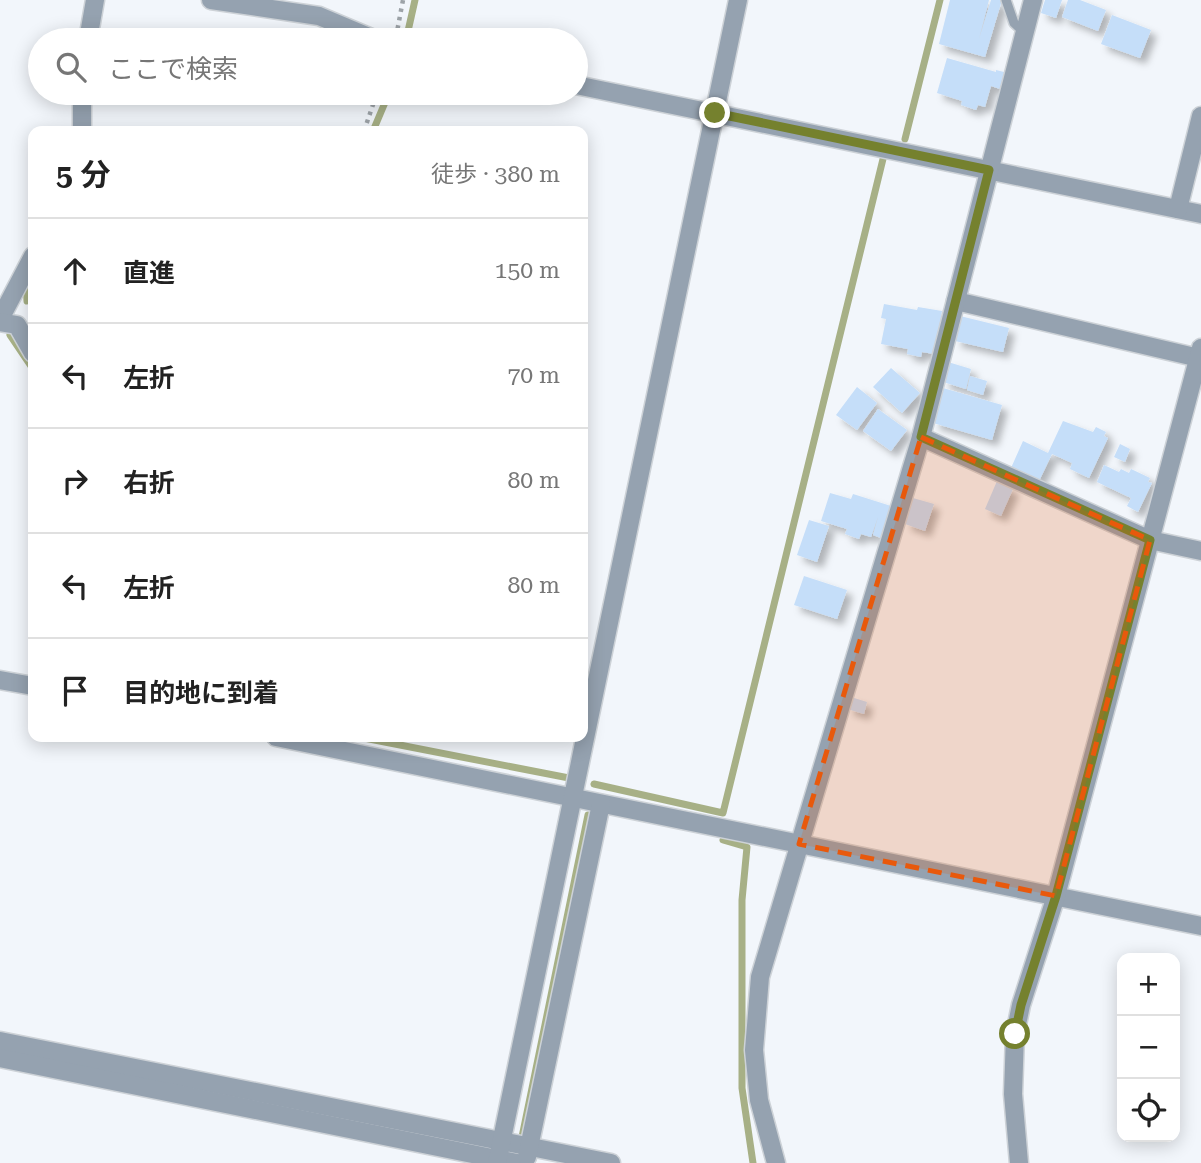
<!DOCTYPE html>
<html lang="ja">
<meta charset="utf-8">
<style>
body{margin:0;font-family:"Roboto Serif","Noto Sans JP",serif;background:#f6f6f6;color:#222}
.controls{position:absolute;right:21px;bottom:21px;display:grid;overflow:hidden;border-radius:14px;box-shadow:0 4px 18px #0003}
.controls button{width:63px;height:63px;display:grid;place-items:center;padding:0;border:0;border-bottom:2px solid #e0e0e0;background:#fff;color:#222;font:35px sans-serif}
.stop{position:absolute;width:21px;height:21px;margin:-16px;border:5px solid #75812e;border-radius:50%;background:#fff}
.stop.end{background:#75812e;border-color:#fff;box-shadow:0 2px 7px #0008}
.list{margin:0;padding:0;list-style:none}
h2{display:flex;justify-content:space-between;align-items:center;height:91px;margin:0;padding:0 28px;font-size:30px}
h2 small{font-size:23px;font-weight:400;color:#767676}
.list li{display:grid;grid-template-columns:46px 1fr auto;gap:21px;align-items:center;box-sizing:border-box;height:105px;padding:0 28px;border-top:2px solid #e0e0e0}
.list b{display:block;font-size:26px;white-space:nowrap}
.list em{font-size:23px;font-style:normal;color:#767676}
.icon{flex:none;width:38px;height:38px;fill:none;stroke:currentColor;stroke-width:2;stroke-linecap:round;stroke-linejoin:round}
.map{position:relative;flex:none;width:1201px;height:1163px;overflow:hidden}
.search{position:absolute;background:#fff;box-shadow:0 4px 18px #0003;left:28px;top:28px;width:560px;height:77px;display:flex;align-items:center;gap:18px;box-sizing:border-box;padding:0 24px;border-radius:38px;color:#767676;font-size:26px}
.panel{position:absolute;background:#fff;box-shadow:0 4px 18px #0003;left:28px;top:126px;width:560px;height:616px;border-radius:14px}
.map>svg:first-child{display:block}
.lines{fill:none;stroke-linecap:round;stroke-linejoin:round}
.stream{stroke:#a7b086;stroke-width:7}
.building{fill:#c5def9;filter:url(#shadow)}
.service-casing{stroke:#cdd2d7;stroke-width:12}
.minor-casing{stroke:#cdd2d7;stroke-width:21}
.path{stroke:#9da3a8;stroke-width:4.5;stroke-dasharray:3.5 5;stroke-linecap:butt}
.service{stroke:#95a2b0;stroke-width:9}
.minor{stroke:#95a2b0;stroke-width:18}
.route{stroke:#75812e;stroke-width:9}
.marked{fill:#e8590c;fill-opacity:0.2;stroke:#e8590c;stroke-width:5;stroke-dasharray:14 9;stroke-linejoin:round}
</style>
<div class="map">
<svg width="1201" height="1163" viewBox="0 0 1201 1163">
<defs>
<filter id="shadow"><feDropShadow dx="6" dy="6" stdDeviation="3.5" flood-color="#0004"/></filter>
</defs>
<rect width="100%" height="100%" fill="#f2f6fb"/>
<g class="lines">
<g class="stream">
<path d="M406,40L415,0"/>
<path d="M373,131L389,93"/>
<path d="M905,139L940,0"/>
<path d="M26,279L27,301"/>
<path d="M10,335L33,369"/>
<path d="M359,737L569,778"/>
<path d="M594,784L723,813L883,159"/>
<path d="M723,840L747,847L742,900V1088L753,1163"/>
<path d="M522,1137L588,815"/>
</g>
</g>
<g class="building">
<path d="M950,0H989L979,39L991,0H1002L985,57L939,44Z"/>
<path d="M1045,0H1062L1056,18L1041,13Z"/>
<path d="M1068,0H1080L1106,10L1098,31L1062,17Z"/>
<path d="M1112,15L1151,30L1140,58L1101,44Z"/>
<path d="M947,58L996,72V70L1004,72L1000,89L991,86L985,107L978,105L976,110L961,105L962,101L937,93Z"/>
<path d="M884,304L917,310L918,307L942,311L934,354L922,352L921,357L907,354L908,349L881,344L886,319L881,318Z"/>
<path d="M960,316L1009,328L1003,352L955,341Z"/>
<path d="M948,362L971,369L966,389L943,382Z"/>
<path d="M891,368L920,393L902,413L873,387Z"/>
<path d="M970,376L987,381L983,395L967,390Z"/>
<path d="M857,387L877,403L857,430L836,415Z"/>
<path d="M943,388L1002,405L992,440L933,423Z"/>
<path d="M878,409L907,430L891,451L863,431Z"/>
<path d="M1063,421L1093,432L1096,427L1106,432L1104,436L1108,438L1089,478L1070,469L1072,463L1052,454L1039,481L1011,468L1023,441L1048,453Z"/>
<path d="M1120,444L1130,449L1125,462L1114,457Z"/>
<path d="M1104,465L1119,472L1121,469L1129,473L1131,469L1150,478L1148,482L1152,483L1138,512L1127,506L1131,498L1097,482Z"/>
<path d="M997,481L1013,489L1001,516L985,509Z"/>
<path d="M830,493L851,499L853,494L891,506L881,538L873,535L878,517L871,537L861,534L859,539L845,534L847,529L821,521Z"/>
<path d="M913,498L934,504L925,531L905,524Z"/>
<path d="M809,520L829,526L817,562L797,555Z"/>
<path d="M804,576L847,590L837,619L794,605Z"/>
<path d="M851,697L867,702L864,714L847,709Z"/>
</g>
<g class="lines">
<g class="service-casing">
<path id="service" d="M1006,0L1014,23L1024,32"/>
</g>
<g class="minor-casing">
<g id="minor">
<path d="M211,0L319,16L376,40"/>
<path d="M88,40L95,0"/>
<path d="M576,85L1201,214"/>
<path d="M82,93V131"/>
<path d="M1178,209L1201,116"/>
<path d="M956,301L1199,358"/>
<path d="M0,319L33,256"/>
<path d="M0,322L17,325L33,353"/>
<path d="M921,437L1150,540L1201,551"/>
<path d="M0,680L33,686"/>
<path d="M276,737L1201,926"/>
<path d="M0,1041L611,1163"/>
<path d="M0,1058L517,1163"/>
<path d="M527,1157L601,804"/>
<path d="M497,1163L738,0"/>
<path d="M776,1163L759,1100L754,1050L760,977L921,437L1033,0"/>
<path d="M1019,1163L1013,1094L1015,1034L1021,1005L1056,896L1201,348"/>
</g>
</g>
<g class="path">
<path d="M396,37L403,0"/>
<path d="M364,131L377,93"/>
</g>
<use href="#service" class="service"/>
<use href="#minor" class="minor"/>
</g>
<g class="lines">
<path class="route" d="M715,113L989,170L921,437L1150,540L1056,896L1021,1005L1015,1034"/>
</g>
<path class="marked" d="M921,437L1150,540L1056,896L799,844Z"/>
</svg>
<div class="controls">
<button>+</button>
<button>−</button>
<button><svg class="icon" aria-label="locate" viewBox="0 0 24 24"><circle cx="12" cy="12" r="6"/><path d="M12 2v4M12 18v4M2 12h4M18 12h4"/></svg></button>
</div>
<div class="stop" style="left:1015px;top:1034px"></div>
<div class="stop end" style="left:715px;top:113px"></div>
<div class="search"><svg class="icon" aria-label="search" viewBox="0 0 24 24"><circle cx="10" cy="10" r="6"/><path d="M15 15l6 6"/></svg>ここで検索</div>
<section class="panel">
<h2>5 分<small>徒歩 · 380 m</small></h2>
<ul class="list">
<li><svg class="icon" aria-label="ahead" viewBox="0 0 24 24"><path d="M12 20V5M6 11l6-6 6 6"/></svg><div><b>直進</b></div><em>150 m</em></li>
<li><svg class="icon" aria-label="left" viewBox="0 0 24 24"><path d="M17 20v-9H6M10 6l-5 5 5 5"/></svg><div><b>左折</b></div><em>70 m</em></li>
<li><svg class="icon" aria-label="right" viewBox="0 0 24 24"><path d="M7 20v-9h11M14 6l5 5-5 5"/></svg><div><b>右折</b></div><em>80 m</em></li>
<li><svg class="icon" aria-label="left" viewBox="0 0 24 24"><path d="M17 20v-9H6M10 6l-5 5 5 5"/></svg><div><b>左折</b></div><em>80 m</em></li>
<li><svg class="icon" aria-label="arrive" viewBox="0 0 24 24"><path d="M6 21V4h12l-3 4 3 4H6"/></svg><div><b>目的地に到着</b></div></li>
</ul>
</section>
</div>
